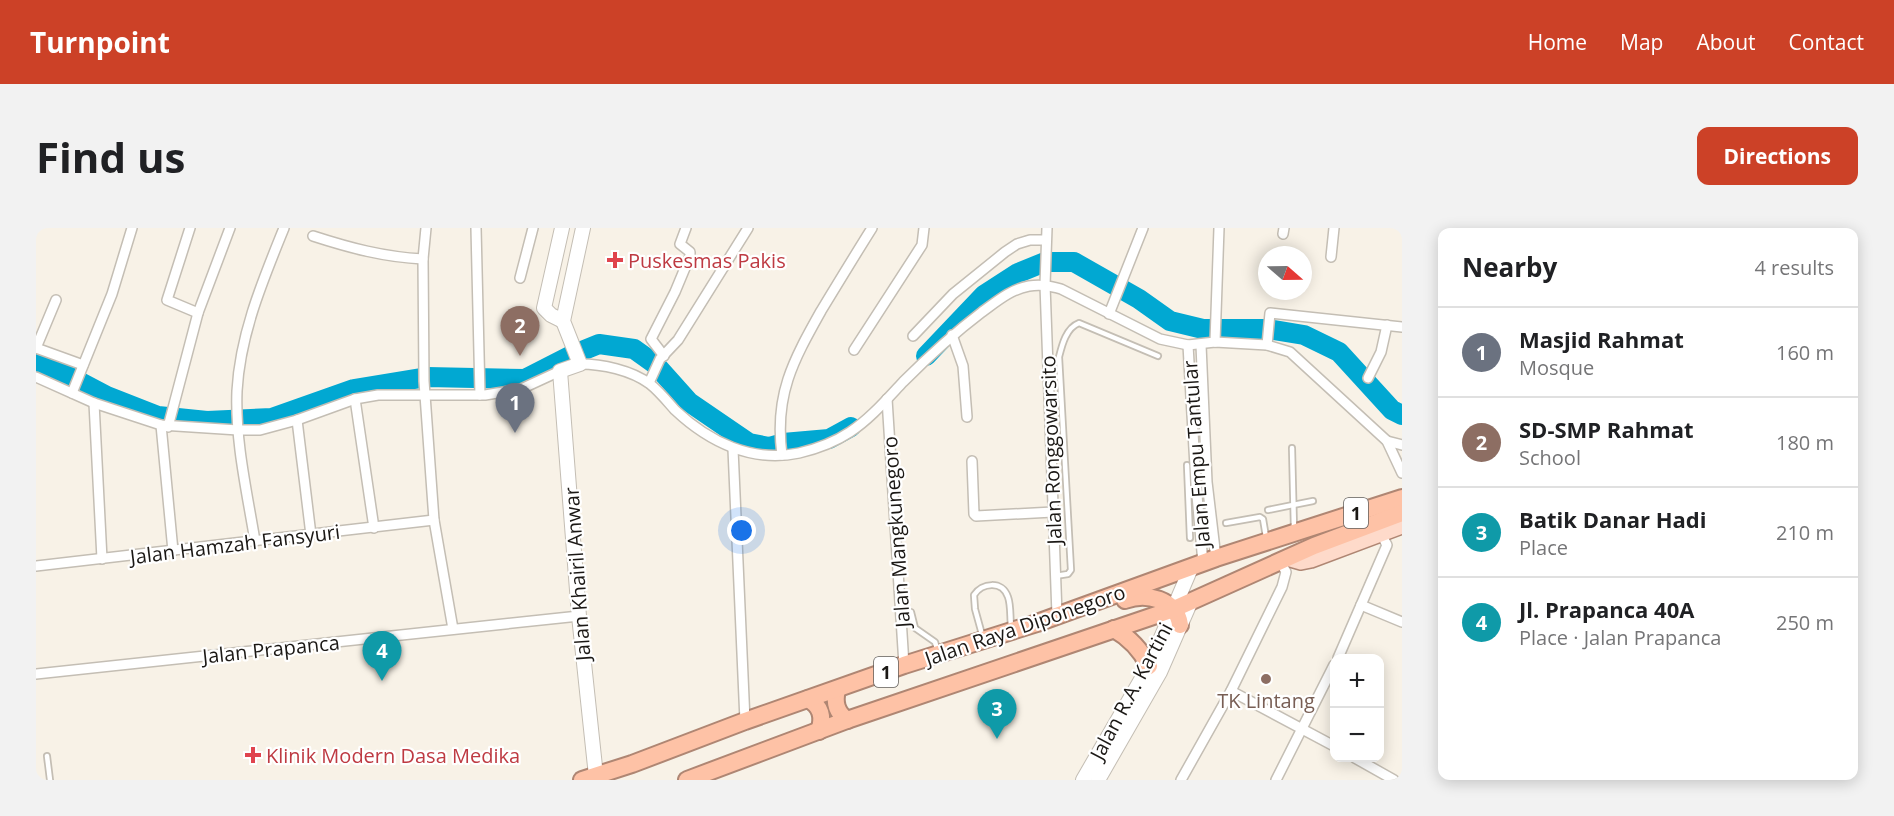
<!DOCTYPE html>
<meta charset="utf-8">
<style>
body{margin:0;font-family:"Open Sans",sans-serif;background:#f2f2f2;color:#202124}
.controls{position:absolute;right:18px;bottom:18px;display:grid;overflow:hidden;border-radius:12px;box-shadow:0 3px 15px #0003}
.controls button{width:54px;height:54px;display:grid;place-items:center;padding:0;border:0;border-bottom:2px solid #e0e0e0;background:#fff;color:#202124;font:30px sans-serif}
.compass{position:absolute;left:1222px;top:18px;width:54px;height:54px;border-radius:50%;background:#fff;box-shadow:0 3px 15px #0003;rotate:110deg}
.you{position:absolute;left:706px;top:303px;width:21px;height:21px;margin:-15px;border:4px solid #fff;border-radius:50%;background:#1a73e8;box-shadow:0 0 0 9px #1a73e833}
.badge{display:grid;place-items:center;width:39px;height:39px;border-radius:50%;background:#cc4127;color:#fff;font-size:20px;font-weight:700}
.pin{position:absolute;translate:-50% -50px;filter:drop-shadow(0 2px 3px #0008)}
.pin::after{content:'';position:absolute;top:32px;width:21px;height:18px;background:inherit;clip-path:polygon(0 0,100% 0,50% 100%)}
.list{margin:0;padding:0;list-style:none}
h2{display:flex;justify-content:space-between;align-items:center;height:78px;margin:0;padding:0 24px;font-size:26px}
h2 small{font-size:20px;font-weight:400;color:#757577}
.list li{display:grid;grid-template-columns:39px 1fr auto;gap:18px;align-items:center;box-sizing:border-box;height:90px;padding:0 24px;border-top:2px solid #e0e0e0}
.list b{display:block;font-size:22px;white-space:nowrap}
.list p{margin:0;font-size:20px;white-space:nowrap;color:#757577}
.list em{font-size:20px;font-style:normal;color:#757577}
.map{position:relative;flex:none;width:1366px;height:552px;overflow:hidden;border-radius:12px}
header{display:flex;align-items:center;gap:36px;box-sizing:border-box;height:84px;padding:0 30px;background:#cc4127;color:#fff}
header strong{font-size:28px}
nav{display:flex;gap:33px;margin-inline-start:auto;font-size:21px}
.intro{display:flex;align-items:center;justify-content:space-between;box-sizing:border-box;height:144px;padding:0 36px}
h1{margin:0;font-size:42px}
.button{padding:15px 27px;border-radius:12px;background:#cc4127;color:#fff;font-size:21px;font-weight:700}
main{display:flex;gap:36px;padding:0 36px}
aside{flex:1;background:#fff;border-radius:12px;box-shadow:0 3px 15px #0003}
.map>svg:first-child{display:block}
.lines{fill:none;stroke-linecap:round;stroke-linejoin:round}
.river{stroke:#01a8d2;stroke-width:20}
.lane-casing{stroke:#c4beb4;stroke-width:8}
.street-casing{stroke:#c4beb4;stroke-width:12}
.secondary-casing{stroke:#c4beb4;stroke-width:16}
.primary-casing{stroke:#af8673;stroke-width:18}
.highway-casing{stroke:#af8673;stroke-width:20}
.lane{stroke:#fff;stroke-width:4.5}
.street{stroke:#fff;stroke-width:9}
.secondary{stroke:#fff;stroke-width:14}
.primary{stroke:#fedaca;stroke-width:15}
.highway{stroke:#fec2a6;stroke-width:16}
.health-dot{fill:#e0444e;stroke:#fff;stroke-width:2}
.education-dot{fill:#8d6e63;stroke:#fff;stroke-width:2}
.labels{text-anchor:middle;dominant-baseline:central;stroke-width:4.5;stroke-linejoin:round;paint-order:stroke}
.shield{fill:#fff;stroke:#5f5d5b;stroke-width:1.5}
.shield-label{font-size:18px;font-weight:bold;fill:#1b1815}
.health-label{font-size:20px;fill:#be3a42;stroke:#fff;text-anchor:start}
.street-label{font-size:20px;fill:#1b1815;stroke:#fff}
.education-label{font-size:20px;fill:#785e54;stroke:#fff}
</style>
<header>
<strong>Turnpoint</strong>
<nav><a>Home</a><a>Map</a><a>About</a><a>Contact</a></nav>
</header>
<div class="intro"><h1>Find us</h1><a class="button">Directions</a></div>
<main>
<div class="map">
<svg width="1366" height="552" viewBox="0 0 1366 552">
<rect width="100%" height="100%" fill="#f8f2e7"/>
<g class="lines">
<g class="river">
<path d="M890,128L948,67L982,45L1009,34H1038L1103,71L1134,93L1167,101H1231L1268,107L1303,124L1356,182L1366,187"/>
<path d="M0,133L33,148L71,168L122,188L171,193L236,190L318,161L391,149L489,151L536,127L563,116L598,121L619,136L653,174L713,215L733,219L747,215L793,211L815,199"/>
</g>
<g class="lane-casing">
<g id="lane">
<path d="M1256,220L1258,301"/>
<path d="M1151,237L1154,310"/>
<path d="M1232,282L1277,273"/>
<path d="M1190,295L1224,289L1227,291L1230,309"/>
<path d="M1019,348L1032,346L1035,342L1023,129C1026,117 1030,100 1043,95L1122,128"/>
<path d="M865,381L875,384L879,400L899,414L902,424"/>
<path d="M947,410L939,381L938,367C946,355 966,352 972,369C975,377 974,390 975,398"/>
<path d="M11,528L14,552"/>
</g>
</g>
<g class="street-casing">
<g id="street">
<path d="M154,0L131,72L162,85"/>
<path d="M390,0L387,31L388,153L398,292L417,401"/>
<path d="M440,0L444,167"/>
<path d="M1011,0L1009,57L1021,387"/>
<path d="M1247,6L1248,0"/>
<path d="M277,8C314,20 348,29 387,31"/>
<path d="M1295,29L1298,0"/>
<path d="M484,50L497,0"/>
<path d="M1073,86L1107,0"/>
<path d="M916,107L927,138L931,189"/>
<path d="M877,108L917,66L969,24L981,16L994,12H1010"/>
<path d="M1179,114L1183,0"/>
<path d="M1152,117L1160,256L1167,335"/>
<path d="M1165,117L1171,254L1180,330"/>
<path d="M1231,117L1234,85L1366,99"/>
<path d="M0,120L20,72"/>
<path d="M0,120L47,137"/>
<path d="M818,122L886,17L888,0"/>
<path d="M628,128L615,111L639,64L654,28V24L644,16L650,0"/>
<path d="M544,136C566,136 595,142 614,156C623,163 631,173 639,182C673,214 716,235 763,225C780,221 799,214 814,204C834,191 851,171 867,154C892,129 917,106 946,84C960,74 975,61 993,58C1005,56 1014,58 1025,61L1124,111L1152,117L1179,114L1231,117L1254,124L1351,213L1366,245"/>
<path d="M0,149L58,175L125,197L202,202H224L261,192L319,171L342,167H449L485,161L524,143"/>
<path d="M1332,150L1345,124L1351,97"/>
<path d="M613,155L624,131L642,112L712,0"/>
<path d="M36,165L76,66L96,0"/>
<path d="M319,171L338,300"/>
<path d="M851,171L868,437"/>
<path d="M58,175L66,331"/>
<path d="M261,192L275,307"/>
<path d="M125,197L137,323"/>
<path d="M132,199L162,85L194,0"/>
<path d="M1351,213L1366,217"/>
<path d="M697,221L709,493"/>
<path d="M746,227C738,167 757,133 785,83C802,55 819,27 836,0"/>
<path d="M936,233L938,286L940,288L1017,284"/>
<path d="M219,313C211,264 199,213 201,163C204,106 227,52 248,0"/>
<path d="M0,338L398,292"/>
<path d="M1325,377L1366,394"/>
<path d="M1302,430L1351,317L1345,306"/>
<path d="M0,446L543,388"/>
<path d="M1195,463L1298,518"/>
<path d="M1319,530L1358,552"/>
<path d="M1145,552L1195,463L1246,359L1250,344L1244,333"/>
<path d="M1240,552L1298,437"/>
</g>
</g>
<g class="secondary-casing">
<g id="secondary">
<path d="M526,0L508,80L515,87L527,93"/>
<path d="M547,0L527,93L544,136L524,143L543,388L560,548"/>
<path d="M1047,552L1113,438L1155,340"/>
<path d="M1062,552L1124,444L1155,373"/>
</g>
</g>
<g class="primary-casing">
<path id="primary" d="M1251,330L1265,334L1275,332L1366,298"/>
</g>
<g class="highway-casing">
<g id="highway">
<path d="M1089,372C1110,364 1141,371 1144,397"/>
<path d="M1078,401C1094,410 1105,422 1113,438"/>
<path d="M801,462C798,474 800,484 811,492"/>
<path d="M772,471C785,478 788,489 783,503"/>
<path d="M546,552L596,536L709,493L868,437L1001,395L1180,330L1366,270"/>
<path d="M651,552L811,492L1138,381L1278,318L1366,285"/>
</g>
</g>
<use href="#lane" class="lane"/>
<use href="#street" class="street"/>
<use href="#secondary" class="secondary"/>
<use href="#primary" class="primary"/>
<use href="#highway" class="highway"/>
</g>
<g class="health-dot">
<path d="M576 23h6v6h6v6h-6v6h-6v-6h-6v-6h6z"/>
<path d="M214 518h6v6h6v6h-6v6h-6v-6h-6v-6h6z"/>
</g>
<circle class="education-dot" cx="1230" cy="451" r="6"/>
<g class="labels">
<g class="shield">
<rect x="1308" y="270" width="24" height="30" rx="4.5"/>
<rect x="838" y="429" width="24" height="30" rx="4.5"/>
</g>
<g class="shield-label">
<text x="1320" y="285">1</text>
<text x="850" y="444">1</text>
</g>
<g class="health-label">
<text x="592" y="32">Puskesmas Pakis</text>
<text x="230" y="527">Klinik Modern Dasa Medika</text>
</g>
<g class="street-label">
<text transform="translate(1015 222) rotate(-92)">Jalan Ronggowarsito</text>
<text transform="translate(1160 226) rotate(-94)">Jalan Empu Tantular</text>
<text transform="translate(860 304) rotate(-94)">Jalan Mangkunegoro</text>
<text transform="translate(199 316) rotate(-7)">Jalan Hamzah Fansyuri</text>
<text transform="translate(541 346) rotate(-94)">Jalan Khairil Anwar</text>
<text transform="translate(989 397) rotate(-19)">Jalan Raya Diponegoro</text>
<text transform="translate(235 421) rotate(-6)">Jalan Prapanca</text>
<text transform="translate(1095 463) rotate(-62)">Jalan R.A. Kartini</text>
</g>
<g class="education-label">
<text x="1230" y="472">TK Lintang</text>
</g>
</g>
</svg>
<div class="controls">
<button>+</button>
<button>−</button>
</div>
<svg class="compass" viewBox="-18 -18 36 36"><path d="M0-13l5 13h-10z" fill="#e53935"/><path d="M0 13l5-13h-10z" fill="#757577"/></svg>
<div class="you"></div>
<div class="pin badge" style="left:479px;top:205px;background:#6b7280">1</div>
<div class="pin badge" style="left:484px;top:128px;background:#8d6e63">2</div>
<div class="pin badge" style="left:961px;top:511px;background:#0f9aa8">3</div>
<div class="pin badge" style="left:346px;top:453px;background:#0f9aa8">4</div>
</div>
<aside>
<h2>Nearby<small>4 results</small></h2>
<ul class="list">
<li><span class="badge" style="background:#6b7280">1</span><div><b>Masjid Rahmat</b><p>Mosque</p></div><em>160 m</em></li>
<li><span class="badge" style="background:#8d6e63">2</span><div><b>SD-SMP Rahmat</b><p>School</p></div><em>180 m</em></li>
<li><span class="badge" style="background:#0f9aa8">3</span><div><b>Batik Danar Hadi</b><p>Place</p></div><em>210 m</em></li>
<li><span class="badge" style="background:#0f9aa8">4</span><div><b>Jl. Prapanca 40A</b><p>Place · Jalan Prapanca</p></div><em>250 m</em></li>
</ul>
</aside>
</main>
